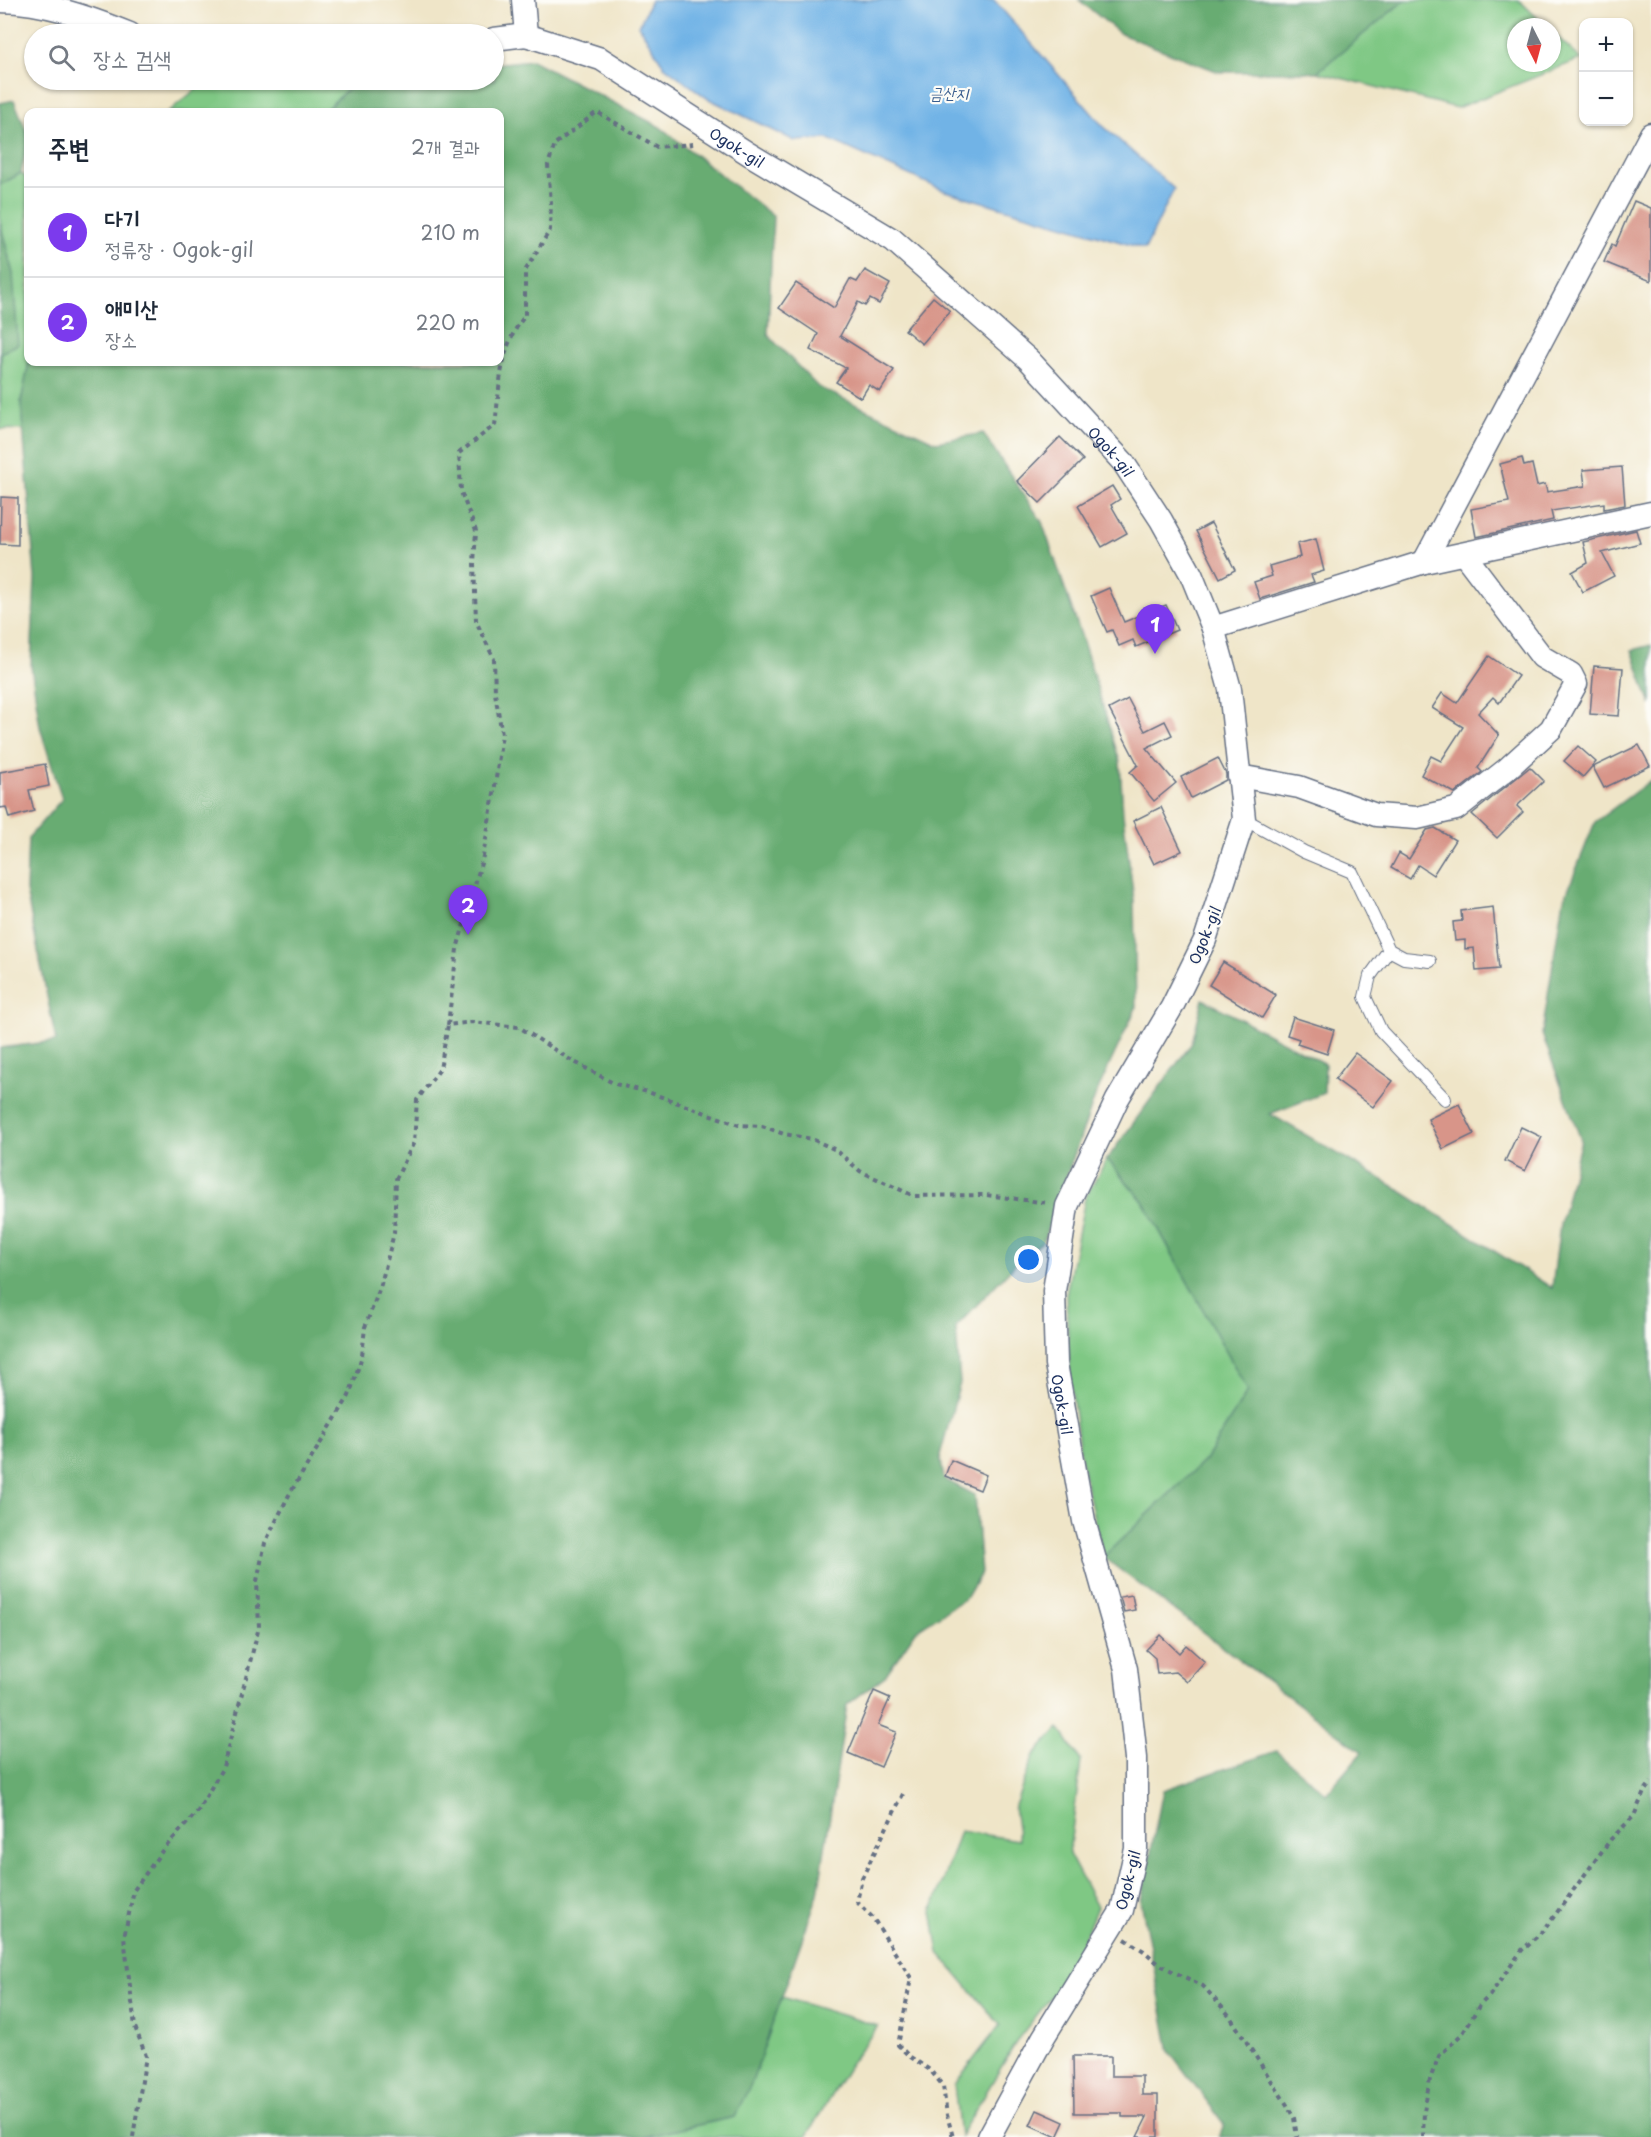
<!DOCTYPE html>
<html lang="ko">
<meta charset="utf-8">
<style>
body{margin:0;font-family:"Playpen Sans","Poor Story",sans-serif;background:#f6f6f7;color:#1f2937}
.controls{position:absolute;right:18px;top:18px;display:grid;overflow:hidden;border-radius:12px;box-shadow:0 2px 4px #0004}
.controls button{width:54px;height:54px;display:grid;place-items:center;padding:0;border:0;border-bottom:2px solid #e0e1e3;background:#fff;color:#1f2937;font:30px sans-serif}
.compass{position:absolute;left:1507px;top:18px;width:54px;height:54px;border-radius:50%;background:#fff;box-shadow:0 2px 4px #0004;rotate:174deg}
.you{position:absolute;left:1029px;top:1260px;width:21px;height:21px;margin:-15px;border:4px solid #fff;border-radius:50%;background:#1a73e8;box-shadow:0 0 0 9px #1a73e833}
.badge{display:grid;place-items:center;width:39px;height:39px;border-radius:50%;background:#7c3aed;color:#fff;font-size:20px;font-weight:700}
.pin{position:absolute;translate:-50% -50px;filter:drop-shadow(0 2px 3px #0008)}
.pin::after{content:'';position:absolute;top:32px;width:21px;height:18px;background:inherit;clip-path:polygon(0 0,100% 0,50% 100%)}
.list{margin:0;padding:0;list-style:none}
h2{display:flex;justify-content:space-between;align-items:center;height:78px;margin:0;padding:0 24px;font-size:26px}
h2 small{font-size:20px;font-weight:400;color:#747a83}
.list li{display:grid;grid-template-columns:39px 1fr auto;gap:18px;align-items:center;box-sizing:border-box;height:90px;padding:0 24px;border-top:2px solid #e0e1e3}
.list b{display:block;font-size:22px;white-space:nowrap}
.list p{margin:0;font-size:20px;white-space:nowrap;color:#747a83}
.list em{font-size:20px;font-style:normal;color:#747a83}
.icon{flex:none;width:33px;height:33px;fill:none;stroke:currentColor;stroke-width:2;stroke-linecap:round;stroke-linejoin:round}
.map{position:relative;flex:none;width:1651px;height:2137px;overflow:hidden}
.search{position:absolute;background:#fff;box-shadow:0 2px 4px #0004;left:24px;top:24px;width:480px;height:66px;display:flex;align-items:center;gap:15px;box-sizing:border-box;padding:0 21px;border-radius:33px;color:#747a83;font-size:22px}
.panel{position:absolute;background:#fff;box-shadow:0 2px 4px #0004;left:24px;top:108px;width:480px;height:258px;border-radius:12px}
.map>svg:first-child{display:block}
.green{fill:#7fc884;stroke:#4d7c71;stroke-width:1.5}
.forest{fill:#67ac72;stroke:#416e68;stroke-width:1.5}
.water{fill:#71b3e6;stroke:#4671a2;stroke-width:1.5}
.building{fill:#d89589}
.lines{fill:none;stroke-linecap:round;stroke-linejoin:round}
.service-casing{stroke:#656f83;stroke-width:14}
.minor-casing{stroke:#656f83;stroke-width:25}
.path{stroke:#656f83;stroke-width:4;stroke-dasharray:4.5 4.5;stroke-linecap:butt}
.service{stroke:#fff;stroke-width:12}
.minor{stroke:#fff;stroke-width:22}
.labels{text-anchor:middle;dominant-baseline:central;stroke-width:4.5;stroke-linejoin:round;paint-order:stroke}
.street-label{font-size:15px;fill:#1b2f5e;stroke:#fdfcf7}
.water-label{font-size:16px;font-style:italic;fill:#395d8e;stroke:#fdfcf7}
</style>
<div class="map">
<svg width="1651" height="2137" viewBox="0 0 1651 2137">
<rect width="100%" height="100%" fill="#fdfcf7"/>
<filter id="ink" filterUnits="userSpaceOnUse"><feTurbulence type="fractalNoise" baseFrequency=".0167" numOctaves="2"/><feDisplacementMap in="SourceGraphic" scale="12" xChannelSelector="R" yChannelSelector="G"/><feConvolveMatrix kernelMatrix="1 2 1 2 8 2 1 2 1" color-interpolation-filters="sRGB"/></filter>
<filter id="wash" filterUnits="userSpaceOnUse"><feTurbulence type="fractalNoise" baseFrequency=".008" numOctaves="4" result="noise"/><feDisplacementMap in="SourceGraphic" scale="24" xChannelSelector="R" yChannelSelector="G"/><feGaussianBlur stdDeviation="1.35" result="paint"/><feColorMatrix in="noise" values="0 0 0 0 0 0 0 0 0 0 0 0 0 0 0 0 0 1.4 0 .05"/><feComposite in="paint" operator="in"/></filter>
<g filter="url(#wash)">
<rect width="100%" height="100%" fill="#efe5c8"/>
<g class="green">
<path d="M1405,0H1519L1547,27H1516V63H1552V32L1581,59L1457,108L1317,72Z"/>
<path d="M356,81L323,112H168L205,82Z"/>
<path d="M21,173L28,179L29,362L21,402L23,430L0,429L1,353L13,274L0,222V185Z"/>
<path d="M1107,1159L1143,1201L1248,1391L1205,1460L1103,1557L1082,1466L1070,1380L1066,1295L1085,1198Z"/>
<path d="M1059,1728L1081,1761L1069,1854L1097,1907L1070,1973L1018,2039L960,2136L954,2085L1000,2025L939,1953L932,1911L960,1831L1019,1840L1014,1808L1034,1755Z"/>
<path d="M782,1997L878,2026L852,2061L806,2137H643L734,2117Z"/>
</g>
<g class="forest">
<path d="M1079,0H1405L1317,72H1219L1121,34Z"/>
<path d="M532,60L660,127L773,216L768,335L818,387L936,442L983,433L1042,522L1082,638L1120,762L1123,814L1134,900L1136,1008L1096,1094L1043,1242L1024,1255L956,1327L960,1383L940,1455L944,1479L975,1495L981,1573L967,1597L916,1631L885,1676L847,1705L818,1894L752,2082L734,2117L643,2137H0V1048L56,1041L26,891L28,838L62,799L40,727L31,666L35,578L21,402L29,362H500V112H324L356,81L371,80H494V64Z"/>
<path d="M14,100L28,135V140L21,173L0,185V103Z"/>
<path d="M0,223L13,274L18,344L1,353L0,404Z"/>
<path d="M1651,645V705L1632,650Z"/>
<path d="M1651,780V2137H1219L1224,2124L1170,2052L1141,1901L1163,1790L1276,1751L1326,1794L1362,1752L1103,1557L1205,1460L1248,1391L1143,1201L1107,1159L1192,1043L1203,999L1325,1064L1324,1093L1270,1114L1393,1186L1552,1288L1560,1225L1581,1140L1542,1034L1562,905L1595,822Z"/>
</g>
<path class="water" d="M651,0H994L1102,125L1174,189L1145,249L945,191L828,139L795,141L707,98L664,66L639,26Z"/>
<g id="blocks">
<g class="building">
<path d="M1634,201L1651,208V281L1604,262L1612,244L1615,246Z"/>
<path d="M865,270L890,284L879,304L870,299L865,306L858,302L840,336L894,370L880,392L869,385L861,398L836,382L846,368L810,350L818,334L779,308L796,283L834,308L850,279L857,282Z"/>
<path d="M933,297L950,311L922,344L905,330Z"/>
<path d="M1060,437L1083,460L1040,503L1017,481Z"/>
<path d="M1522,458L1524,466L1532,464L1537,486L1545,484L1547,492L1585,486L1583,470L1622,467L1625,505L1604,509V503L1551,511L1553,520L1476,537L1471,509L1509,502L1500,464Z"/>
<path d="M1112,486L1120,499L1111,505L1127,533L1102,547L1078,506Z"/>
<path d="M1,497L18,498V545L0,544Z"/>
<path d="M1211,523L1235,570L1220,578L1196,531Z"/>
<path d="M1636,530L1640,543L1602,553L1614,576L1583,592L1572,572L1588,563L1583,542Z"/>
<path d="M1316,539L1324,571L1311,575L1314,582L1260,599L1254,582L1272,576L1269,566L1300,557L1297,544Z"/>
<path d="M1109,588L1124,622L1166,605L1177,630L1136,647L1133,640L1119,646L1112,630L1107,632L1091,596Z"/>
<path d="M1489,656L1518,676L1499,703L1493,697L1478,713L1499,735L1478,768L1482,772L1455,793L1421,775L1431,756L1441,761L1463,727L1432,708L1442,693L1457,703Z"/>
<path d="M1594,666L1623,668L1619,716L1590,714Z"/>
<path d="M1128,699L1145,731L1165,721L1172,735L1146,748L1176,783L1154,801L1130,772L1138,765L1109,709Z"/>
<path d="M1639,745L1650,766L1604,788L1593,767Z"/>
<path d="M1578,746L1596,762L1583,777L1564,761Z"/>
<path d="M1218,758L1226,774V780L1191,798L1181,777Z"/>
<path d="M45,764L49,786L29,790L34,811L9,818L6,807L0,808V772Z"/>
<path d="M1530,767L1544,781L1517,806L1523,812L1497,838L1472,814Z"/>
<path d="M1161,807L1182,851L1154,864L1133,821Z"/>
<path d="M1435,828L1455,840L1433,875L1418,865L1410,879L1391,868L1399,853L1409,859L1427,830Z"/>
<path d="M1493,907L1499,969L1476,971L1474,948L1465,949V940L1455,941L1453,922L1462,921L1461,911Z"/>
<path d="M1223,962L1276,995L1262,1018L1209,985Z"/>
<path d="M1293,1017L1334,1030L1327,1054L1297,1044L1299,1039L1287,1035Z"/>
<path d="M1355,1053L1393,1081L1373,1107L1335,1079Z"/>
<path d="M1459,1104L1474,1134L1443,1149L1428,1119Z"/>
<path d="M1521,1127L1542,1137L1525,1171L1505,1161Z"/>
<path d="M951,1460L986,1475L980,1490L945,1476Z"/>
<path d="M1132,1595L1135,1610L1124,1612L1120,1597Z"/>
<path d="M1160,1635L1179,1653L1186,1645L1205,1662L1187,1682L1175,1672L1157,1674L1155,1658L1146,1650Z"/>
<path d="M874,1691L890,1698L878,1725L896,1732L881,1767L848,1753Z"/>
<path d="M1073,2056H1111V2076H1142V2095H1158V2137H1137L1147,2117H1122V2113H1074Z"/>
<path d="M1037,2110L1064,2122L1057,2137L1030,2125Z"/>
</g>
</g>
</g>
<g filter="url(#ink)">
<use href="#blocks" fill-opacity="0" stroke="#656f83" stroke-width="1.5"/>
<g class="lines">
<g class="service-casing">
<g id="service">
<path d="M1244,819L1304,852L1352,872L1389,950L1404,958L1430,961"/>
<path d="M1389,950L1370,976L1365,997L1381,1031L1445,1099"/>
</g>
</g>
<g class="minor-casing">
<g id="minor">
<path id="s1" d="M523,0L526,35L601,59L749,154L893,240L1029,360L1123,462L1161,520L1191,574L1213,628L1230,689L1244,819L1205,940L1172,1007L1117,1100L1067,1206L1054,1291L1056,1364L1084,1521L1126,1669L1136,1758V1849L1122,1910L1043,2038L989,2137"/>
<path d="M0,1C46,2 88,17 130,34"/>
<path d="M494,39L526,35"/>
<path d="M1424,562L1651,134"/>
<path d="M1213,628L1424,562L1651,513"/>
<path d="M1239,776L1299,787L1376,815L1417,818L1456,809L1507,769L1551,729L1576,684L1571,674L1542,657L1464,554"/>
</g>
</g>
<g class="path">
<path d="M448,1025L457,949L483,856L494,793L502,734L495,693L494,659L476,621L474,563L476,531L461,492L459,453L495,425C500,388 499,346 525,316V271L550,230L551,203L548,165L555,144L597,112L657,147L694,144"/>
<path d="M903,1794L862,1878L857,1902L873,1918L911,1978L898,2045L909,2056L930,2070L943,2086L947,2115L953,2137"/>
<path d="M1125,1939L1144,1951L1160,1965L1203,1986L1229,2015L1287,2105L1294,2118L1297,2137"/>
<path d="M133,2137L146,2056L135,2027L124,1937L134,1890L162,1851L198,1811L223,1767L259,1627L257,1581L265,1543L289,1495L349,1396L362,1356L365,1327L380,1288L394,1233L396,1179L414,1142L417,1100L440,1069L448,1025L472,1022L519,1027L569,1059L615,1084L648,1092L739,1125L762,1126L784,1134L812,1139L836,1150L860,1171L914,1196L986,1195L1048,1203"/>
<path d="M1423,2137L1424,2111L1430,2079L1439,2056L1463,2033L1479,2006L1490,1995L1522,1950L1544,1930L1611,1839L1634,1816L1644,1792L1651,1782"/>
</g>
<use href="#service" class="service"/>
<use href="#minor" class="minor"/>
</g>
</g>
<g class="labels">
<g class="street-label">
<text stroke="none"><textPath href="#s1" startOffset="276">Ogok-gil</textPath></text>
<text stroke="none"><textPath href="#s1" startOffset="762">Ogok-gil</textPath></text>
<text transform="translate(1204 935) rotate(-68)">Ogok-gil</text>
<text stroke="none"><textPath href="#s1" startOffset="1788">Ogok-gil</textPath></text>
<text transform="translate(1127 1880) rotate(-76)">Ogok-gil</text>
</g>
<g class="water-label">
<text x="949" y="92">금산지</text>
</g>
</g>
</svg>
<div class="controls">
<button>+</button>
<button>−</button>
</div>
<svg class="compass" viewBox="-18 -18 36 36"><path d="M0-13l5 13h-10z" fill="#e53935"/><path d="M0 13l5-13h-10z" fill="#747a83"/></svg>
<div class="you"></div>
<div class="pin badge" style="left:1155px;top:654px">1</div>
<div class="pin badge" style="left:468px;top:935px">2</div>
<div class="search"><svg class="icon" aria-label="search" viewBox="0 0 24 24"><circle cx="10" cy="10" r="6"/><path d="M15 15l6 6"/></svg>장소 검색</div>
<section class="panel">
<h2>주변<small>2개 결과</small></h2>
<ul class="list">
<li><span class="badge">1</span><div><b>다기</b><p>정류장 · Ogok-gil</p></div><em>210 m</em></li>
<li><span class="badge">2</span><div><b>애미산</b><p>장소</p></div><em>220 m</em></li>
</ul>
</section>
</div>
